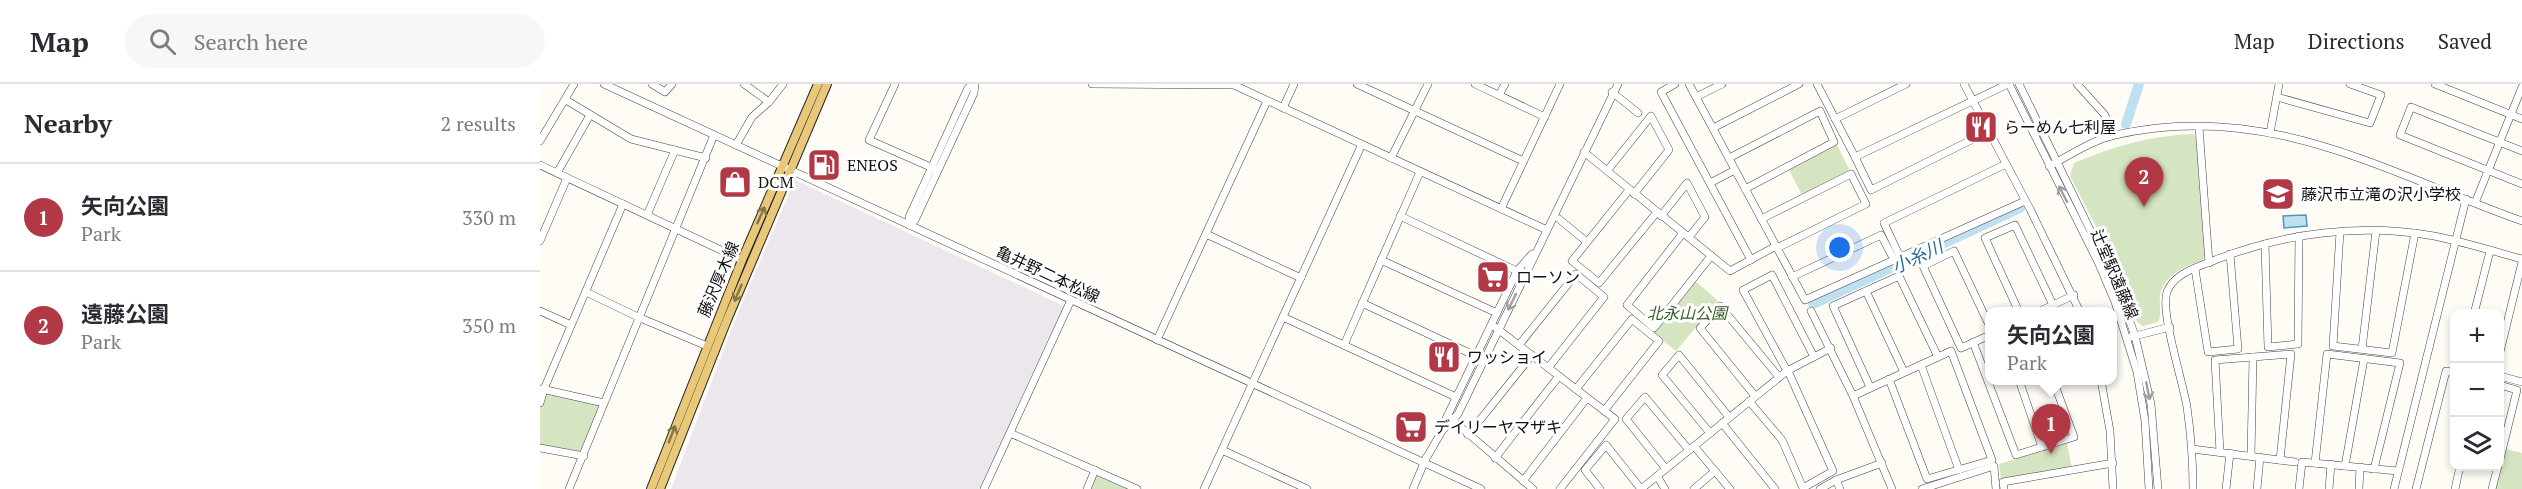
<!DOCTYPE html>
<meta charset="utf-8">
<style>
body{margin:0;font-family:"PT Serif","Noto Sans JP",serif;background:#f7f7f7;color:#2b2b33}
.controls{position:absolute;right:18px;bottom:18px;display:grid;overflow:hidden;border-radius:12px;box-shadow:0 3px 9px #0003}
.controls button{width:54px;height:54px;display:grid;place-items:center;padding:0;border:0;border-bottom:2px solid #e1e1e2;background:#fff;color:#2b2b33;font:30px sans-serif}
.you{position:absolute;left:1300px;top:164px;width:21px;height:21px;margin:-15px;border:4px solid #fff;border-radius:50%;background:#1a73e8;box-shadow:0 0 0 9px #1a73e833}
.badge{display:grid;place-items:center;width:39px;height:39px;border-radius:50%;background:#b13844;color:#fff;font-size:20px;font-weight:700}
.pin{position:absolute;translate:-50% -50px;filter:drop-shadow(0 2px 3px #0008)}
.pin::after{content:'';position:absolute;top:32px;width:21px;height:18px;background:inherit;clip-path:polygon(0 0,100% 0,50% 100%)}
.popup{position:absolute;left:1445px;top:223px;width:132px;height:78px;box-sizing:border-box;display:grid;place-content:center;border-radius:12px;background:#fff;filter:drop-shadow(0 2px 4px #0005);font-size:20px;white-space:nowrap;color:#7c7c81}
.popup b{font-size:22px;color:#2b2b33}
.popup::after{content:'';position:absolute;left:50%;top:100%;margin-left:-12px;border:12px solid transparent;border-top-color:#fff}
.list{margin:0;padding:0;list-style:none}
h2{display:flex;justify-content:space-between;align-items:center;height:78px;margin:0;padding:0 24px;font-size:26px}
h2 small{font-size:20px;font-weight:400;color:#7c7c81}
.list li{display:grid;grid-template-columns:39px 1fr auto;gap:18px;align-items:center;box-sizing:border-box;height:108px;padding:0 24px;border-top:2px solid #e1e1e2}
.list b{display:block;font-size:22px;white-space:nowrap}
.list p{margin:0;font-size:20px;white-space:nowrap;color:#7c7c81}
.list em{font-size:20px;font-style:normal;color:#7c7c81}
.icon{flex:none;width:33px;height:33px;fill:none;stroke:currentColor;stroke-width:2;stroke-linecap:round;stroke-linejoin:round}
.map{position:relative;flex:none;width:1982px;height:405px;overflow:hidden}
header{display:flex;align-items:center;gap:36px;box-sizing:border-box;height:84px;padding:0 30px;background:#fff;border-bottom:2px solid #e1e1e2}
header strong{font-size:28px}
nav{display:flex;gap:33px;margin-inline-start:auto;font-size:21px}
.search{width:420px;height:54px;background:#f7f7f7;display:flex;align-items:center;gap:15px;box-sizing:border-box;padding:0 21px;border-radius:33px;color:#7c7c81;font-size:22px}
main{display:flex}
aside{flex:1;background:#fff}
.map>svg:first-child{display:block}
.industrial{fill:#ece6ed}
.green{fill:#d6e5c1}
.water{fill:#bfe0f0;stroke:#4e98be;stroke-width:1.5}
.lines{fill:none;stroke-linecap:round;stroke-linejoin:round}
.river{stroke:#bfe0f0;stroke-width:10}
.minor-casing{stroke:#434343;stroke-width:8}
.major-casing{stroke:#212121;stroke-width:10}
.minor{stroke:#fff;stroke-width:7}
.major{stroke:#e9c87a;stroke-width:8}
.oneway{stroke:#9f9f9f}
.oneway2{stroke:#87754a}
.labels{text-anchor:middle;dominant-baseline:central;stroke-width:6;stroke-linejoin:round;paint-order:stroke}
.poi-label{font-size:16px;fill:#101010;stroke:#fff;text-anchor:start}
.street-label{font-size:16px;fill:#101010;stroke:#fff}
.park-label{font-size:16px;font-style:italic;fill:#376127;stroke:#fff}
.water-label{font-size:18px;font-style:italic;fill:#276b95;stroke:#fff}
</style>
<header>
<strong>Map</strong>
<div class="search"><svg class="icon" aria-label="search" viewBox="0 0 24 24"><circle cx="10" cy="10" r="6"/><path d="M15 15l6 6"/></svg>Search here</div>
<nav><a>Map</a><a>Directions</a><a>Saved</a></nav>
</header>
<main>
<aside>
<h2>Nearby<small>2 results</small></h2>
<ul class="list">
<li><span class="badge">1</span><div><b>矢向公園</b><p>Park</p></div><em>330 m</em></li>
<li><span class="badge">2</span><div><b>遠藤公園</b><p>Park</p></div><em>350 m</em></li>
</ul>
</aside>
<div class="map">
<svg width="1982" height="405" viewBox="0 0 1982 405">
<rect width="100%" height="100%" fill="#fefcf5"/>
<path class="industrial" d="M255,96L526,223L439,405H131L197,231Z"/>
<g class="green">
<path d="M1653,50L1656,53L1665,172L1663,176C1645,182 1622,192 1620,213C1619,222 1622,230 1618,238L1603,242L1597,238L1562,154L1530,92L1534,79C1574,62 1609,52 1653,50Z"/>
<path d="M1297,61L1310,87L1262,111L1249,86Z"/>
<path d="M1153,195L1178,217L1136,267L1111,247Z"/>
<path d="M4,305L64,319L44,372L0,364V319Z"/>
<path d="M1527,360L1532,384L1461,395L1459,380Z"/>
<path d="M1965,365L1982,369V405H1955Z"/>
<path d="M555,386L597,405H547Z"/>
</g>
<path class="water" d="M1766,131L1767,142L1744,144L1743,132Z"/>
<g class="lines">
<g class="river">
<path d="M1586,40L1599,0"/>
<path d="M1273,220L1480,124"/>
</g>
<g class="minor-casing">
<g id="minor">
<path d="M64,0L941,405"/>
<path d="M112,0L125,8L132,0"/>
<path d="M204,0L229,18"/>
<path d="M355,0L329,56L395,85"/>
<path d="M552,0L694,1L1007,146"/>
<path d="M817,0L983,77"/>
<path d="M935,0L1005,33"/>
<path d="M1135,0L1121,8L1211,176"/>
<path d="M1149,0L1265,216L1485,117"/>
<path d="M1277,0L1315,73L1468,0"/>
<path d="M1424,0L1490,125L1540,228"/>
<path d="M1469,0L1558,178L1575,218L1597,288L1605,337L1609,405"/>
<path d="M1479,0L1578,203L1595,252L1611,320L1618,405"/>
<path d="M1537,0L1565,31L1572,52"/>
<path d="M1895,0L1982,35"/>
<path d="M1072,8L1098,29"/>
<path d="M959,11L965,0"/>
<path d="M1156,13L1182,0"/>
<path d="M1737,13L1830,39L1841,11L1810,0"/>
<path d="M26,16L91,55L166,74"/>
<path d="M743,24L754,0"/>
<path d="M1295,35L1366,0"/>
<path d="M1659,43L1669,179"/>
<path d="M1173,44L1259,0"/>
<path d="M1730,49L1739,0"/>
<path d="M0,57L34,0"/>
<path d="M196,61L212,33L229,18L243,0"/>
<path d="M1982,67L1871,23L1860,51L1982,100"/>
<path d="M1044,68L1190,187L1236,162"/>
<path d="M1315,73L1331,106L1449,47"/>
<path d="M851,74L888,0"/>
<path d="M1189,74L1280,27L1294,58L1205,105"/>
<path d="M0,81L202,176"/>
<path d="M1509,82C1529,72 1552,56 1575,51C1727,16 1845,88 1982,137"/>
<path d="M1067,87L1111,32L1129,66L1094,110"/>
<path d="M17,89L50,31"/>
<path d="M1170,99L1195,86"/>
<path d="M1089,106L1032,177L1059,199L1117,128"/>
<path d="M1935,119L1982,3"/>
<path d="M961,125L1020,0"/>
<path d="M107,131L135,66"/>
<path d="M860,132L977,187"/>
<path d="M1121,132L1147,99L1165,133L1149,153"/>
<path d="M1019,135L1047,158"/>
<path d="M1221,135L1311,90L1326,120L1237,164"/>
<path d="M369,141L375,136L434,9L435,0"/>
<path d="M369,141V133L428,4L433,0"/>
<path d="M1800,148L1793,262L1852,269L1875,149"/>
<path d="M1143,149L1087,221L1114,244L1171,172"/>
<path d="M666,150L761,194"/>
<path d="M0,157L27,94"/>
<path d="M1725,160L1728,263L1758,260L1759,152"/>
<path d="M1360,173L1344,139L1466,80"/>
<path d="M841,176L957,229"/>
<path d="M1655,185L1668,268L1698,265L1690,170"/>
<path d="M1252,193L1341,151L1354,176"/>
<path d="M1326,207L1364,288"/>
<path d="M46,208L98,233L167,262"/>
<path d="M822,219L936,272"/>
<path d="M0,227L31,241"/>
<path d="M1271,227L1313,312L1352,405"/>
<path d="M1479,228L1445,154L1475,141L1513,221"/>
<path d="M1498,228L1534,211"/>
<path d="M1934,230L1950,167"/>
<path d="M743,233L916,313"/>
<path d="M955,243L1075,335L1020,405"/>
<path d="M1450,243L1414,167L1383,182L1421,264L1450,251"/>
<path d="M1591,253L1630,243"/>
<path d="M617,256L727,17"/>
<path d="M1433,258L1476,371L1534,353L1513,296"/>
<path d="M804,261L880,88"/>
<path d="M979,261L1036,190L1064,213L1008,284"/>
<path d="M1822,265L1836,147"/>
<path d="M1960,268L1982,178"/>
<path d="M1381,281L1419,386"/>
<path d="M1247,287L1203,206L1232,191L1274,273"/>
<path d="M1960,292L1982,298"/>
<path d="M1479,296L1502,363"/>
<path d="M1561,296L1570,347L1573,405"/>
<path d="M1960,301L1977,306L1960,375"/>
<path d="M1330,303L1293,222L1359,192L1398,273"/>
<path d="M2,305L64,319"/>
<path d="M1036,305L1092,235L1094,237L1119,257L1064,327"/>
<path d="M1215,312L1160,244L1180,222L1239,293"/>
<path d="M1313,312L1411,267L1452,376L1387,395L1349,295"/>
<path d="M1209,317L1242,356L1263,404L1293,387L1248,287"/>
<path d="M0,319L4,305L83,120"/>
<path d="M910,334L993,405"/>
<path d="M1182,339L1235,405"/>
<path d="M902,343L977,187L992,170"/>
<path d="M470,349L597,405"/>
<path d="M1170,349L1122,291L1139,271L1189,333"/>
<path d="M928,351L992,271"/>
<path d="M1154,362L1190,405"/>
<path d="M0,364L44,372"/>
<path d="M1652,365L1755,378"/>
<path d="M682,366L767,405"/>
<path d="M1680,368L1675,276L1751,270L1740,376"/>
<path d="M1711,372L1713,273"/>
<path d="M955,374L1019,292"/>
<path d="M884,378L902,347L918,330L1078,0"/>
<path d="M1775,379L1787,270L1860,279L1834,385"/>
<path d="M1805,382L1824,275"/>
<path d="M1126,385L1086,335L1105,313L1149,366"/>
<path d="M1117,392L1125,405"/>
<path d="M1296,396L1300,405"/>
<path d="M983,397L1047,314"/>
<path d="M29,405L174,51"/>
<path d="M444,405L531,216"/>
<path d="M547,405L555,386"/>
<path d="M664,405L822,60"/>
<path d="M873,405L886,374"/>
<path d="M1060,405L1045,386L1066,361L1101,405"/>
<path d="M1101,405L1247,287L1291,264"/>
<path d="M1154,405L1175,387"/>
<path d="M1280,405L1296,396L1342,379"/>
<path d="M1382,405L1454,382L1456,405"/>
<path d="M1464,405L1463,398L1573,379"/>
<path d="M1653,405C1653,378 1651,351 1647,323C1643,298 1620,228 1627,208C1634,189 1658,183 1675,176C1744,149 1821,139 1894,152C1924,158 1953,167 1982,175"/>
<path d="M1686,405L1690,369"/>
<path d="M1717,405L1720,373"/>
<path d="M1759,405L1762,378L1858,387"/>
<path d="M1789,405L1791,380"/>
<path d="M1819,405L1820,383"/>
<path d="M1854,405L1926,115"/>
<path d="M1876,405L1906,287L1914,289"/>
<path d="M1915,405L1920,382"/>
<path d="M1952,405L1958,382"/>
</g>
</g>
<g class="major-casing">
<g id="major">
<path d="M111,405L202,176L278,0"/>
<path d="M120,405L187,236L287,0"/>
</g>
</g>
<use href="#minor" class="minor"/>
<use href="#major" class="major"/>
</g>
<defs><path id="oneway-shaft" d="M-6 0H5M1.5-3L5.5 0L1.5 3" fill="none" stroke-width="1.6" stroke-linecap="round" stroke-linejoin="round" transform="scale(1.5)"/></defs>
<g class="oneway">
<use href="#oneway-shaft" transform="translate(1523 110) rotate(-117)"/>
<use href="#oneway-shaft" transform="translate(972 218) rotate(116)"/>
<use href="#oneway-shaft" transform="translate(1608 307) rotate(79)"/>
</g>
<g class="oneway2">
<use href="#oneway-shaft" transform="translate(221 131) rotate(-66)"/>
<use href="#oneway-shaft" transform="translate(198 209) rotate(113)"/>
<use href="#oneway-shaft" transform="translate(132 350) rotate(-69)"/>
</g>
<defs>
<g id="restaurant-square" transform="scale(1.725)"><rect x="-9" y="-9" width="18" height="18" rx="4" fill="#b13844" stroke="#fff"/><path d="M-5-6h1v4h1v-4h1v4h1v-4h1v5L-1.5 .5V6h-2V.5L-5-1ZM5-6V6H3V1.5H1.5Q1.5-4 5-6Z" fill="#fff"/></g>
<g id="fuel-square" transform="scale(1.725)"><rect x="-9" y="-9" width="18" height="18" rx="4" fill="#b13844" stroke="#fff"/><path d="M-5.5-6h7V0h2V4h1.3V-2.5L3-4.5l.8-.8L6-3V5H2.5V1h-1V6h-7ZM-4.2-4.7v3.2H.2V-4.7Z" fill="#fff"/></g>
<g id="shop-square" transform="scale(1.725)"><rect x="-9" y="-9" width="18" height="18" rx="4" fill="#b13844" stroke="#fff"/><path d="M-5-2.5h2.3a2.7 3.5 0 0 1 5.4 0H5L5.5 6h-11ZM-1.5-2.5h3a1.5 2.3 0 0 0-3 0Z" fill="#fff"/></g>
<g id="school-square" transform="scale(1.725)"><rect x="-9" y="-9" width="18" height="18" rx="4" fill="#b13844" stroke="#fff"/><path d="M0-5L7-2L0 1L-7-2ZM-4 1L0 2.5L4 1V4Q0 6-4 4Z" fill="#fff"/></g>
<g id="supermarket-square" transform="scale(1.725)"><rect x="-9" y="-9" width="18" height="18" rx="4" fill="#b13844" stroke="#fff"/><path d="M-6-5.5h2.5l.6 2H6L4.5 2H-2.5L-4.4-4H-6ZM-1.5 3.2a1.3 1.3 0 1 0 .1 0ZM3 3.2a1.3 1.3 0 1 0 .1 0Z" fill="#fff"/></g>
</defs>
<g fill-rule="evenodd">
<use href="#restaurant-square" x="1441" y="43"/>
<use href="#fuel-square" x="284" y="81"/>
<use href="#shop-square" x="195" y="98"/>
<use href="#school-square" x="1738" y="110"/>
<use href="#supermarket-square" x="953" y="193"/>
<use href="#restaurant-square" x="904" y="273"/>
<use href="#supermarket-square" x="871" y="343"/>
</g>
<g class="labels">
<g class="poi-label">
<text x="1464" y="43">らーめん七利屋</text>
<text x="307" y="81">ENEOS</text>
<text x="218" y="98">DCM</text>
<text x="1761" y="110">藤沢市立滝の沢小学校</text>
<text x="976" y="193">ローソン</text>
<text x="927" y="273">ワッショイ</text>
<text x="894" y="343">デイリーヤマザキ</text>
</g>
<g class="street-label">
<text transform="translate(508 190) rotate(25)">亀井野二本松線</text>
<text transform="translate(1575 190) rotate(67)">辻堂駅遠藤線</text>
<text transform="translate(178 195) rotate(-67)">藤沢厚木線</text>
</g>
<g class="park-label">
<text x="1147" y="229">北永山公園</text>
</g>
<g class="water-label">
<text transform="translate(1377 172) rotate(-25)">小糸川</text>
</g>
</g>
</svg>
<div class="controls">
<button>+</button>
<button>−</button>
<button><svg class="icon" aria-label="layers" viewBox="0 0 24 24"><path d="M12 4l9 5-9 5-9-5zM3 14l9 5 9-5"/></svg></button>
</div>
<div class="you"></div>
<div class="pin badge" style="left:1511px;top:370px">1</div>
<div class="popup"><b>矢向公園</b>Park</div>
<div class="pin badge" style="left:1604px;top:123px">2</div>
</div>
</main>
